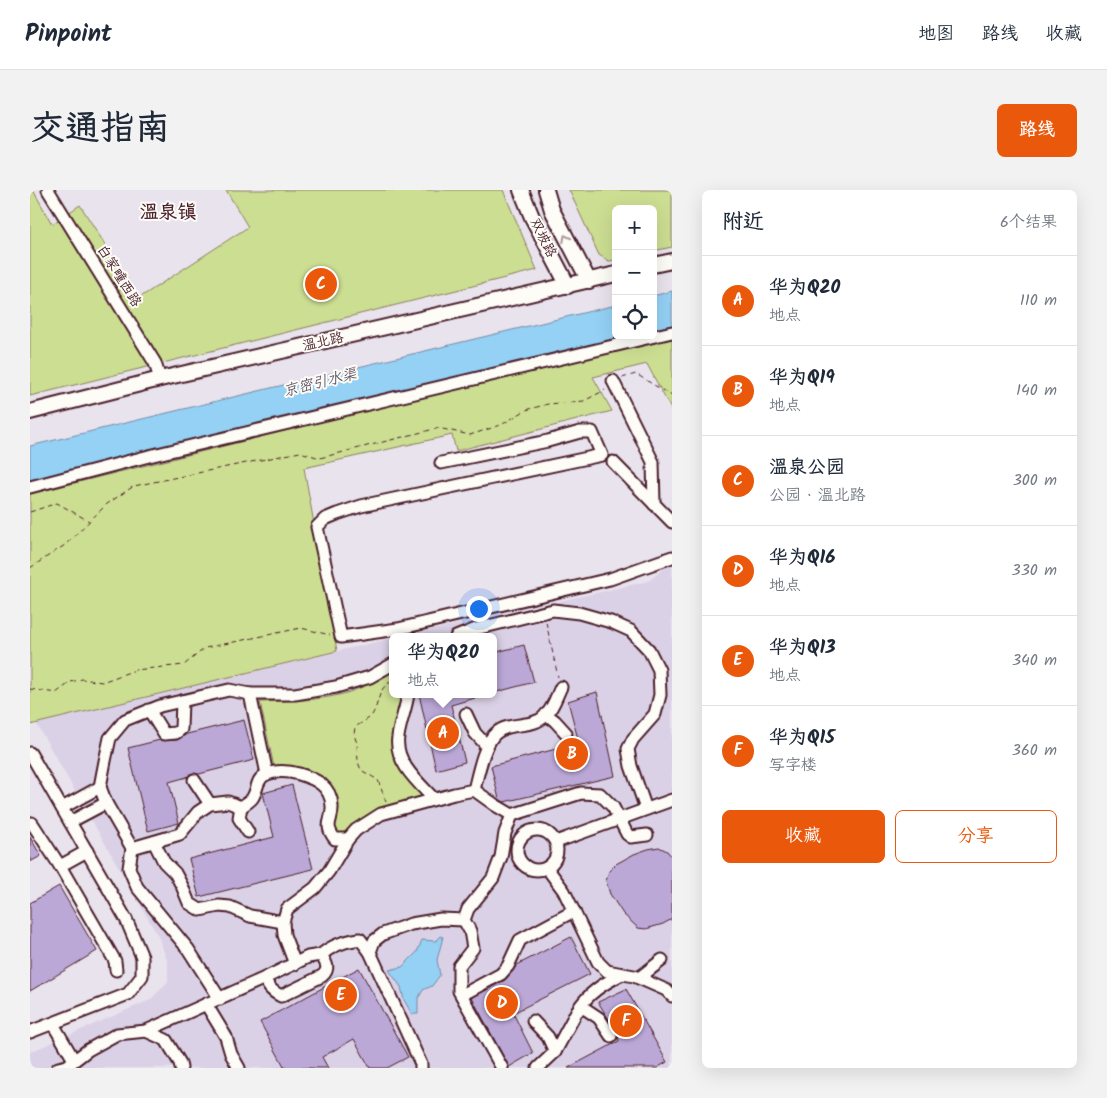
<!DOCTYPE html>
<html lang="zh">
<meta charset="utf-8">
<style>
body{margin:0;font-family:Kalam,"LXGW WenKai TC",sans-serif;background:#f2f2f3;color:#1f2937}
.controls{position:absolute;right:15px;top:15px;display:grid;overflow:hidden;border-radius:8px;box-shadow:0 5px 20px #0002}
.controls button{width:45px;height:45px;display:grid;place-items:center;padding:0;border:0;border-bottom:1px solid #e0e1e3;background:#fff;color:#1f2937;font:25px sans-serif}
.you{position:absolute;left:448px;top:418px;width:18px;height:18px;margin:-12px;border:4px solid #fff;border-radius:50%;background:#1a73e8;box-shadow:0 0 0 8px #1a73e833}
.badge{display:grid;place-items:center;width:32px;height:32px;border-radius:50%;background:#ea580c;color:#fff;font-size:16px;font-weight:700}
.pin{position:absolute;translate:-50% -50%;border:2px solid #fff;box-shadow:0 1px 5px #0006}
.popup{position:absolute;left:359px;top:443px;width:108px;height:65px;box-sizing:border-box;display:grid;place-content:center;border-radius:8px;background:#fff;filter:drop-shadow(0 1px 4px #0005);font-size:16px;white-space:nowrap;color:#747a83}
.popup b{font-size:19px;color:#1f2937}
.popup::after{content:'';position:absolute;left:50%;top:100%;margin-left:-10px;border:10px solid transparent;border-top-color:#fff}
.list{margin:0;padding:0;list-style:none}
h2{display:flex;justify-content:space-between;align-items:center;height:65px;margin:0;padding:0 20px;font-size:21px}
h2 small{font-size:16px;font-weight:400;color:#747a83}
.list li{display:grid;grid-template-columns:32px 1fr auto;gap:15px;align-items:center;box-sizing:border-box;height:90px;padding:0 20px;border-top:1px solid #e0e1e3}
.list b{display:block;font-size:19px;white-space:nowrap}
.list p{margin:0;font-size:16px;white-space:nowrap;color:#747a83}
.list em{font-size:16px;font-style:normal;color:#747a83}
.actions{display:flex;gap:10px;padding:15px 20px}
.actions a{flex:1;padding:11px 0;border:1px solid #ea580c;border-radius:8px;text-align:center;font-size:18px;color:#ea580c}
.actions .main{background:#ea580c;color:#fff}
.icon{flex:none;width:28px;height:28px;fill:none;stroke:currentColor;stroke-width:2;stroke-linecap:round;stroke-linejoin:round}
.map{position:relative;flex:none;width:642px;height:878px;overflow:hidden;border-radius:8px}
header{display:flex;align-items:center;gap:30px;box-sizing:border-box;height:70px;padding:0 25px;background:#fff;border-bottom:1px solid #e0e1e3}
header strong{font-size:24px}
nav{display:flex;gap:28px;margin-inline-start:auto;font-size:18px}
.intro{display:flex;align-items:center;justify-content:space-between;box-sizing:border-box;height:120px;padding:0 30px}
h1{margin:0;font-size:35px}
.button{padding:12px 22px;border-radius:8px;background:#ea580c;color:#fff;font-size:18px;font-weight:700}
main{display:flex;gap:30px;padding:0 30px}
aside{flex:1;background:#fff;border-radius:8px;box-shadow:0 5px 20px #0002}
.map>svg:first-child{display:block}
.built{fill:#dbd1e6}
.green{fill:#ccde92;stroke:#8b7e5e}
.water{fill:#94d1f5;stroke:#768aa4}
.building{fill:#bba8d7;stroke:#4a1f2b}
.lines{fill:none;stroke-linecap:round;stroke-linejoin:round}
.minor-casing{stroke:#4a1f2b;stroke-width:15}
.major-casing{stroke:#4a1f2b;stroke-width:18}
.path{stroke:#4a1f2b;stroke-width:1;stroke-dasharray:5 4;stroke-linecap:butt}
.minor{stroke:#fdfcf7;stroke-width:11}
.major{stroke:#fdfcf7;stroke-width:14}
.oneway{stroke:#ac999b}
.labels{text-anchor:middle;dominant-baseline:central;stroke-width:4;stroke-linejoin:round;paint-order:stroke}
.street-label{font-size:14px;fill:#4a1f2b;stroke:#fdfcf7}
.water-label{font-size:15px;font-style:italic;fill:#605468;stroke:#fdfcf7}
.district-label{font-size:19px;font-weight:bold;fill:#4a1f2b;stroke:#fdfcf7}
</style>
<header>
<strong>Pinpoint</strong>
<nav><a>地图</a><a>路线</a><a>收藏</a></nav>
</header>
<div class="intro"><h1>交通指南</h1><a class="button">路线</a></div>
<main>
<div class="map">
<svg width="642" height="878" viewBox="0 0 642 878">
<rect width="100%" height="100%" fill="#e9e3ed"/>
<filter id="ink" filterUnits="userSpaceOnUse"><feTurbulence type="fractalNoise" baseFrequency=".02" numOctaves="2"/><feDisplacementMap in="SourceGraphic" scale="10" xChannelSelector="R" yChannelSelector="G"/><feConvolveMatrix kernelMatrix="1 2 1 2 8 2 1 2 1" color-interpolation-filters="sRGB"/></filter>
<g filter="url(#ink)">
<path class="built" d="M642,371V878H0V862L120,810L138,792V773L128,746L6,533L363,448V504H463V447H370L619,391Z"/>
<g class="green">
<path d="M0,0H3L22,34L50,15L109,108L218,37L196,0H473L507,80L0,206Z"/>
<path d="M539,0H642V57L623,61V19H586V70L579,71L569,65Z"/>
<path d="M642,147V221L617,174L563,187L582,221L426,261L422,245L274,278L307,461L0,535V304L550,168Z"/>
<path d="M363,481V504H378L371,568L404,609L351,624L326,640L305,649L297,600L244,577L230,512C257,511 286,511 313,504C331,499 347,490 363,481Z"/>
</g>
<g class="water">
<path d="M642,101V140L623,144V106Z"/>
<path d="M586,115V146H616L0,293V256Z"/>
<path d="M411,746L413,747L407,770L410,785L402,796L393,800L388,809V824H382L374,810L371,797L359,780L372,777L387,762L392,750L406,751Z"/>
</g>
<g class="building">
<path d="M494,455L504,492L463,503V463Z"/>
<path d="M567,502L585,586L474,612L469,609L461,576L549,553L538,511Z"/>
<path d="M389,504H452V506L421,515L435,572L406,580Z"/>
<path d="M214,530L224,570L169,584L163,583L157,587L139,592L149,633L118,641L98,558L130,550H147L157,544Z"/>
<path d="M262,595L283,679L169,707L159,669L244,647L233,603Z"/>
<path d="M0,647L11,666L0,672Z"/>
<path d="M629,657L637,661L642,667V729L633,734L616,739L608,738L593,724L580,704L576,691L579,681L586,674L604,664L618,659Z"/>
<path d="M29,696L67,761L0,801V713Z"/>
<path d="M541,747L560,784L483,823L503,863L479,877L442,808L475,790L487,775Z"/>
<path d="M329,778L378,867L357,878H340L324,849L292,867L298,878H255L230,832Z"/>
<path d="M596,799L637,872L627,878H538L589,851L587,842L568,812Z"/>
</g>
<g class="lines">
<g class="minor-casing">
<g id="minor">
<path d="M18,0L125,173L130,189"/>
<path d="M583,191L623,272L624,314"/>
<path d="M583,272L642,332"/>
<path d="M411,273L518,251L550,242H562L572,265L331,316L307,324L295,329L287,337L311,447L368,439L580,389L642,367"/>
<path d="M0,297L119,266L642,142"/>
<path d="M426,447L446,439L523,420L549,423L581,432L601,441L619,460L629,480L630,505L625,524L603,549L598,559L601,576L616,619"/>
<path d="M220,504L237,584"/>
<path d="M378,504C376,519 370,532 368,547C364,572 389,593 404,609"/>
<path d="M119,520L134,544L146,543L151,539L152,511"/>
<path d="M436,524L445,543L457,556"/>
<path d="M516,524L525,531L536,543"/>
<path d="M0,563L96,729L112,767V786L98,804L0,842"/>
<path d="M164,590L180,614"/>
<path d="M444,600L465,615L482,625L551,603L570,604L583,617L597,644L601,647L617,645"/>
<path d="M76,613L70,597L75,571L80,548L95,530L130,516L199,500L220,504H265L306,497L340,487L363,474"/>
<path d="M211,617L209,628L218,642"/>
<path d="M32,618L70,597"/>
<path d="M40,632L76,613L102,658L99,678L107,697L158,759L190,809"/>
<path d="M2,633L30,676L85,771L86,780"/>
<circle cx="507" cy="660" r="20"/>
<path d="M124,652L134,672L145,683L152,696L159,713L170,720L189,716L200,717L220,726L253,732"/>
<path d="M526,652L642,610"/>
<path d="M102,658L150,644L168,622L180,614L198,612L211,617C215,614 221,611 223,607C228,599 226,590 235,585C245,580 259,581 269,584C286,589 301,596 302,616C303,631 293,634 305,649H318"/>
<path d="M30,676L57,661"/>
<path d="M517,678L534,701L568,772L577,781L604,786L636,800L642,806"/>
<path d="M434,730L440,741L443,758L429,776V801L472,878"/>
<path d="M340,762L344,751L353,744L381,734L411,729L434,730L438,719L463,688L471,667L475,643L482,625"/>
<path d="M291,765C302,755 315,751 330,749L340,762L391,874V878"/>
<path d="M291,765C297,774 300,779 292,786L251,806C243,802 238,798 235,788L278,767Z"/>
<path d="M265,774L254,745L253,732L257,719L285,698L299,681L318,649L326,640L351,624L424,604L444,600C448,584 454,553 466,543C480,531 503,539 516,525C523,518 527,505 531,497"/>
<path d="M609,788L632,770"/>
<path d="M432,805L471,784L478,776L490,750L544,721"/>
<path d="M176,814L196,847L201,864L209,878"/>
<path d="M547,821C558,803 573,794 592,784"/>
<path d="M503,831L518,847L525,862"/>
<path d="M23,834L44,870"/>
<path d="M116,841L235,788"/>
<path d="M28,878L37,876L58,860L87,844L116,841L136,850L150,873L151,878"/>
<path d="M508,878L525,862L547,821L554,818L569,828L581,846"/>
</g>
</g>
<g class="major-casing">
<g id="major">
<path d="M491,0L502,27L538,96"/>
<path d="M516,0L522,20L559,91"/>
<path d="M623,75L642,71"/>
<path d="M0,222L130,189L586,84"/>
</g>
</g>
<g class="path">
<path d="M592,188L606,184L642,206"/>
<path d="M0,322L27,313L59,331"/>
<path d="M0,378L35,355L77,314L104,296L270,262L290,268L408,238L440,245L471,235L496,220L518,214L554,211L575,200"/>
<path d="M516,432L528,487"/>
<path d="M0,499L26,503L41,492L52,489L72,492L105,480L154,475L175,458L271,438L300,445"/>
<path d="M356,612L348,590L331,580L328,572L327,553L324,545L325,537C331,533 338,530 342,525C350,513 347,497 363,491"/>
</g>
<use href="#minor" class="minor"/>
<use href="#major" class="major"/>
</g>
<defs><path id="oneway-chevron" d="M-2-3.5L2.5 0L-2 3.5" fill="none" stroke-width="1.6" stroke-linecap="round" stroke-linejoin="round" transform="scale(1.25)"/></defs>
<use class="oneway" href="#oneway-chevron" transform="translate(536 48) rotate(-117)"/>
</g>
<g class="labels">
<g class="street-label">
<text transform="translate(513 48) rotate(63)">双坡路</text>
<text transform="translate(89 86) rotate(58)">白家疃西路</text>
<text transform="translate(293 152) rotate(-13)">温北路</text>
</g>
<g class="water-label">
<text transform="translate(290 193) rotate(-14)">京密引水渠</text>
</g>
<g class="district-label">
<text x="138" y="23">温泉镇</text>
</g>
</g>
</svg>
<div class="controls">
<button>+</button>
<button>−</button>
<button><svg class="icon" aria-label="locate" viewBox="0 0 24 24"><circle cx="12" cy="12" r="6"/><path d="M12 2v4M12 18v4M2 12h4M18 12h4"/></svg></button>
</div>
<div class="you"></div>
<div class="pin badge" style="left:413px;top:543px">A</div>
<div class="popup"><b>华为Q20</b>地点</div>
<div class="pin badge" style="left:542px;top:564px">B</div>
<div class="pin badge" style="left:291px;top:94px">C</div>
<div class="pin badge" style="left:472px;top:813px">D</div>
<div class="pin badge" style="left:311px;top:805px">E</div>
<div class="pin badge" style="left:596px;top:831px">F</div>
</div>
<aside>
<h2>附近<small>6个结果</small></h2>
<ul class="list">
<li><span class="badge">A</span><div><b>华为Q20</b><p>地点</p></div><em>110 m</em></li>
<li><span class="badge">B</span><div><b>华为Q19</b><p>地点</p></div><em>140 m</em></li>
<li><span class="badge">C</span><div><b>温泉公园</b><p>公园 · 温北路</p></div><em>300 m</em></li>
<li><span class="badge">D</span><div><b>华为Q16</b><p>地点</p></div><em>330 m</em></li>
<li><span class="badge">E</span><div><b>华为Q13</b><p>地点</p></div><em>340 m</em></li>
<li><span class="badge">F</span><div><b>华为Q15</b><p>写字楼</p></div><em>360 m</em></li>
</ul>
<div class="actions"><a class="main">收藏</a><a>分享</a></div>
</aside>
</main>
